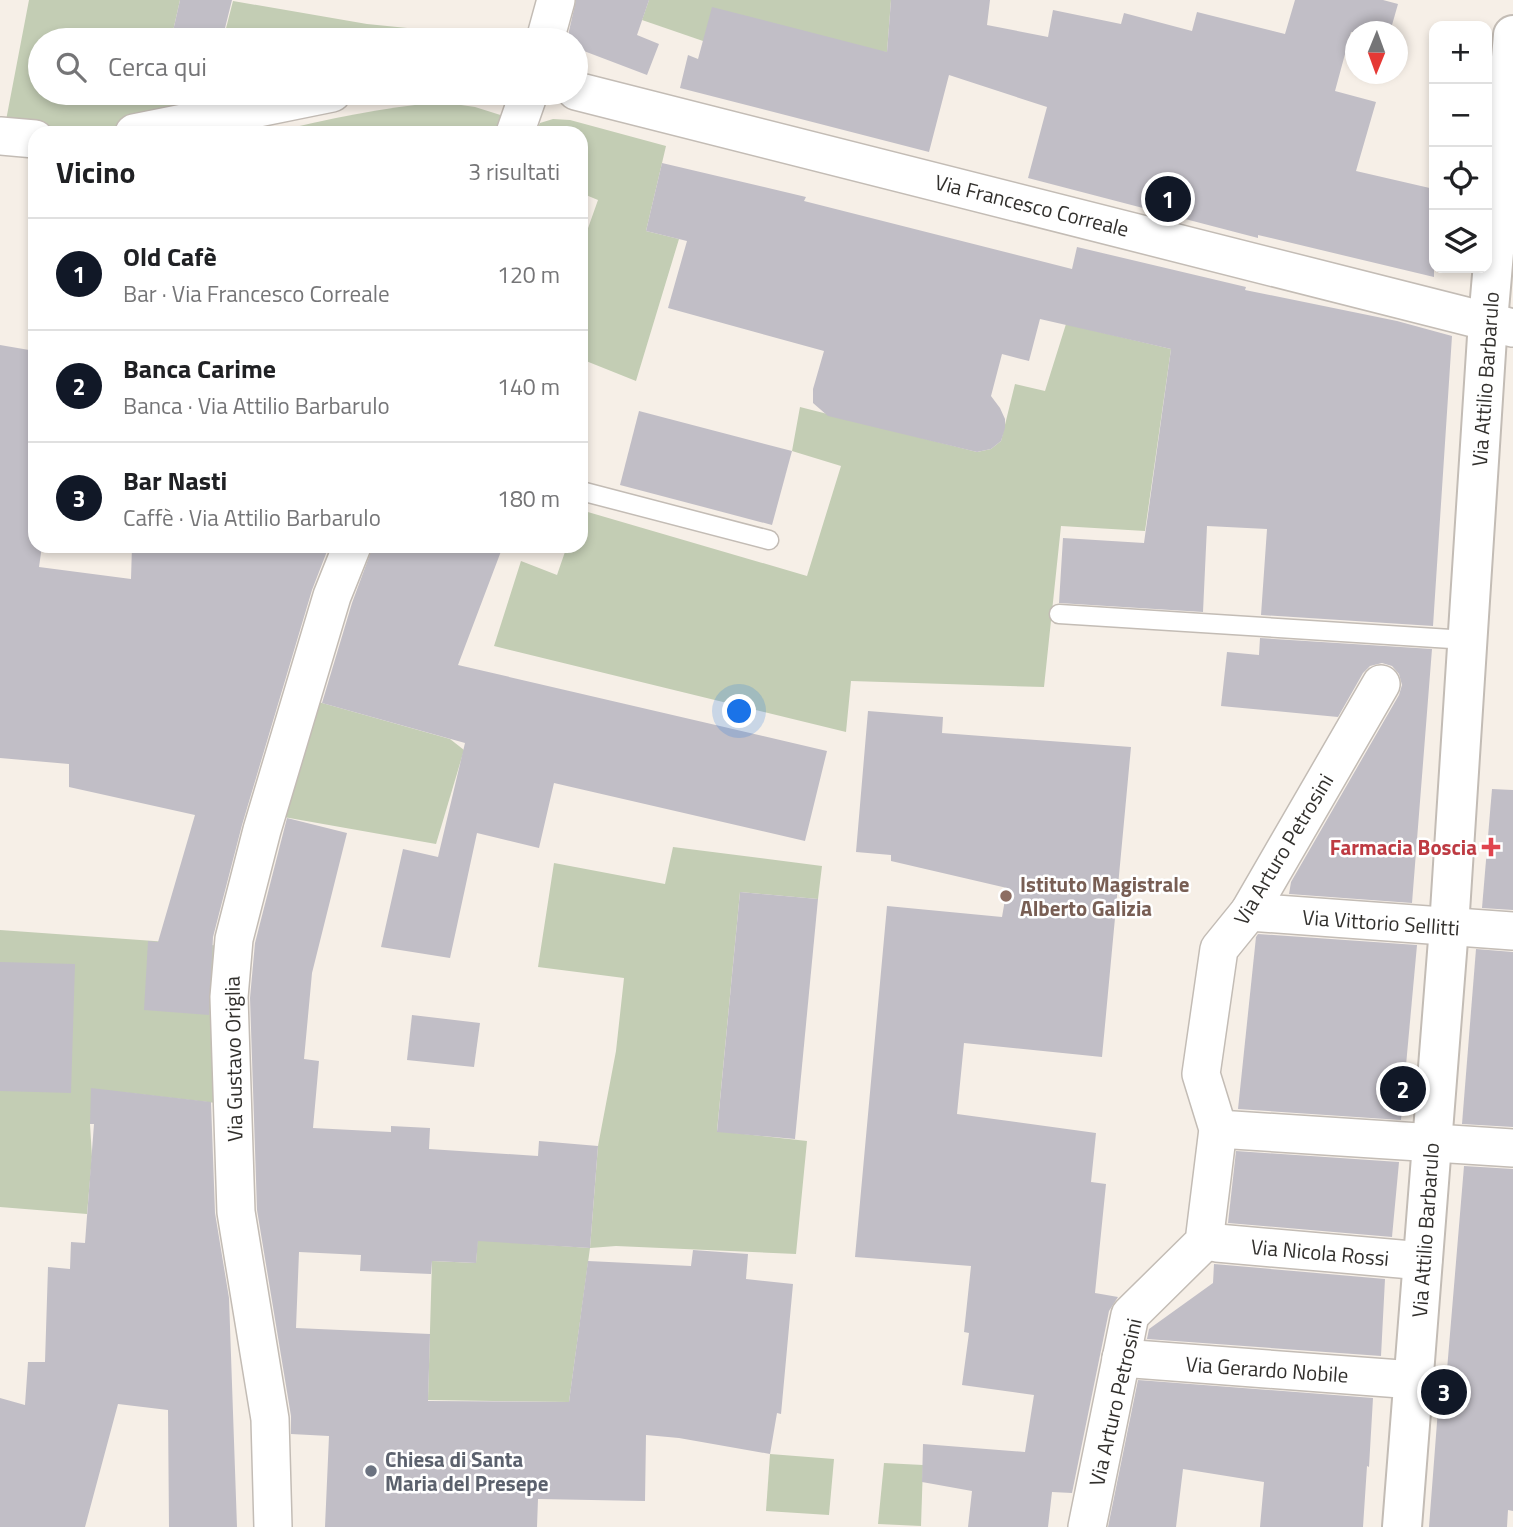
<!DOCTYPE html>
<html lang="it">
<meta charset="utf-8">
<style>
body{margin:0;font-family:"Titillium Web",sans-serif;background:#f2f2f2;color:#202124}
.controls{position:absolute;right:21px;top:21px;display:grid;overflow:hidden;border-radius:14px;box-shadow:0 4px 10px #0003}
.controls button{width:63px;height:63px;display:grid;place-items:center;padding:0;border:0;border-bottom:2px solid #e0e0e0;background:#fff;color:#202124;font:35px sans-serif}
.compass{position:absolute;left:1345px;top:21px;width:63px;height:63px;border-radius:50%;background:#fff;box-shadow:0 4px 10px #0003;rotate:181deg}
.you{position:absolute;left:740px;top:712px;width:24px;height:24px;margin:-18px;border:5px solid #fff;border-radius:50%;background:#1a73e8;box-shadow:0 0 0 10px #1a73e833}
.badge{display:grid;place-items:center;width:46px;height:46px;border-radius:50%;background:#111827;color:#fff;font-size:23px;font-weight:700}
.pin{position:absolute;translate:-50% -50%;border:4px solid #fff;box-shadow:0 2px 7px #0006}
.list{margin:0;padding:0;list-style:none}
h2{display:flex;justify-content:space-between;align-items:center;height:91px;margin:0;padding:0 28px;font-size:30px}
h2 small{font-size:23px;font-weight:400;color:#757577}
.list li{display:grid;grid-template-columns:46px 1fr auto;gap:21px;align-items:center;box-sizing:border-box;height:112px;padding:0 28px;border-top:2px solid #e0e0e0}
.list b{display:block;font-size:26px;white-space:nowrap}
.list p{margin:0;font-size:23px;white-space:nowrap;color:#757577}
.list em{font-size:23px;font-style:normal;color:#757577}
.icon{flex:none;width:38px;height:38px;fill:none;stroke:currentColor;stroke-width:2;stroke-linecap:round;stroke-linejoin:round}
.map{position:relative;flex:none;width:1513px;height:1527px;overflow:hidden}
.search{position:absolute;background:#fff;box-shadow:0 4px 10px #0003;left:28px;top:28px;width:560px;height:77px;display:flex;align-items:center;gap:18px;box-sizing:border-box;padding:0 24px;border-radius:38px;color:#757577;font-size:26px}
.panel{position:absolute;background:#fff;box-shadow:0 4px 10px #0003;left:28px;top:126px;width:560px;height:427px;border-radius:21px}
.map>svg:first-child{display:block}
.green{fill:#c3cdb4}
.building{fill:#c1bec6}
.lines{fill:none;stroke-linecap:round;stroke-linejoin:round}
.lane-casing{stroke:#c3bcb5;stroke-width:21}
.street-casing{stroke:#c3bcb5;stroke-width:40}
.secondary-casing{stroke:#c3bcb5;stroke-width:42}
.lane{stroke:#fff;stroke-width:18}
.street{stroke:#fff;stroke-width:37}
.secondary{stroke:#fff;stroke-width:38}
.health-dot{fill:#e0444e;stroke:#fff;stroke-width:2.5}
.education-dot{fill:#8d6e63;stroke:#fff;stroke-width:2.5}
.worship-dot{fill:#6b7280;stroke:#fff;stroke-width:2.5}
.labels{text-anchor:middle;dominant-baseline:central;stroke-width:5;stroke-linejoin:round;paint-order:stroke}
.street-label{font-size:21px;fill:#32302d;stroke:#fff}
.health-label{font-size:21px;font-weight:bold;fill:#be3a42;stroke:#fff;text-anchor:end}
.education-label{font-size:21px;font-weight:bold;fill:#785e54;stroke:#fff;text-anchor:start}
.worship-label{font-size:21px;font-weight:bold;fill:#5b616d;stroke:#fff;text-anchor:start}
</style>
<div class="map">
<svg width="1513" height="1527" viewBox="0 0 1513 1527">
<rect width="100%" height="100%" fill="#f6efe7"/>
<g class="green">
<path d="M29,0H180L171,40H40V93H334L130,133H35L3,136Z"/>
<path d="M649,0H891L887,52L703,41L642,20Z"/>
<path d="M233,1L367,24L528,40H223Z"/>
<path d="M440,102L475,107L510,118L505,133H272C328,118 383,108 440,102Z"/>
<path d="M553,119L570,120L666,146L646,231L679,239L636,381L581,359V229L587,231L598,200L581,193V133H535L540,123Z"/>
<path d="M1066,324L1171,349L1145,531L1061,526L1044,687L851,681L846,732L494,646L521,561L557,575L567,546H581V510L807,576L841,466L792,451L800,407L977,452L991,449L1001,441L1015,384L1045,391Z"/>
<path d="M315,701L450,739L464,750L436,844L278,816Z"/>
<path d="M673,847L822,866L818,899L740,892L717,1131L807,1141L796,1254L616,1246L590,1248L569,1402L428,1400L432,1261L476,1263L478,1233L520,1238L531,1244L590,1248L598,1146L616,1051L624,978L538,967L554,863L665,884Z"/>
<path d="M0,930L224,946L216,1103L120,1092L90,1124L92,1157L87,1214L0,1207Z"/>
<path d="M770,1454L834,1459L829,1515L766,1511Z"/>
<path d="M884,1463L923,1465L921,1526L878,1524Z"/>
</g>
<g class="building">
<path d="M180,0H232L222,40H171Z"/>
<path d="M576,0H649L637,35L659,44L647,75L576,48V40H567Z"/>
<path d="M891,0H990L987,25L1048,37L1053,10L1121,24L1124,13L1192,31L1197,12L1285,34L1295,0H1383L1398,4L1390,32H1351L1335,91L1376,102L1356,171L1434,189V277L1258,235V238L1028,178L1047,107L949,75L929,152L680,88L688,55L698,59L712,7L887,52Z"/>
<path d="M662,163L806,197L804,201L1072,269L1077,247L1246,287L1245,290L1397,321L1452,336L1433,626L1261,615L1267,529L1207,526L1203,612L1059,603L1063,538L1144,543L1171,349L1040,319L1029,361L1002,354L991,396L1000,408L1005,419V428L1001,441L991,449L977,452L828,416L813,403V389L824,351L668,308L687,241L646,231Z"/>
<path d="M0,345L35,351V546H42L39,567L131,579L132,546H329L312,590L242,825L213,937L209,1015L144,1010L148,941L158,942L195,815L69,787V764L0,758Z"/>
<path d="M639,411L792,451L772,525L620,485Z"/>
<path d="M373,546H503L458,665L827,751L805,841L554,783L539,848L477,833L450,958L381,947L403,849L438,857L465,743L322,703L352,603Z"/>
<path d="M1260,638L1432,649L1412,903L1289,894L1291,882L1399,695L1402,685L1399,674L1392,666L1382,663L1370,666L1363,673L1338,717L1221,706L1227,652L1259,655Z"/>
<path d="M868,711L943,717L942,733L1131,747L1102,1057L964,1043L957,1114L1096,1133L1091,1182L1106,1184L1095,1293L1118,1297L1109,1311L1072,1493L1052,1492L1048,1527H968L972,1491L922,1482L923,1444L1025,1452L1034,1395L962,1385L969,1333L964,1332L971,1266L855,1257L887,906L1002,917L1007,888L891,861V855L856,852Z"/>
<path d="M1492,789L1513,790V910L1482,908Z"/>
<path d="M287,818L347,833L312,973L304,1059L319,1061L313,1128L391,1132V1126L430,1128L429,1149L538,1156L539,1141L598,1146L590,1248L478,1241L476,1263L432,1261L431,1274L360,1271L361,1255L299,1252L296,1328L430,1334L428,1401L569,1402L588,1261L691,1266L693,1250L748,1254L746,1279L793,1284L781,1414L777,1413L770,1454L679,1438L646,1435L645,1501L538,1499L537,1527H325L329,1436L291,1434V1416L257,1210L250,998L255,943Z"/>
<path d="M740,892L818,899L795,1139L717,1132Z"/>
<path d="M1258,934L1417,945L1401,1120L1238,1109L1256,937Z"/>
<path d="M1476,949L1513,952V1127L1462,1124Z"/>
<path d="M0,962L75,964L71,1093L0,1091Z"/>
<path d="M412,1015L480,1023L474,1067L407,1060Z"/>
<path d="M91,1088L211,1102L215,1213L229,1298L237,1527H169L168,1410L118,1404L85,1527H0V1398L25,1405L28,1362H45L48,1267L70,1269L71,1242L85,1243L94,1124H90Z"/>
<path d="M1236,1151L1399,1162L1392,1237L1228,1223Z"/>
<path d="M1464,1166L1513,1169V1511L1508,1510L1507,1527H1429L1441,1370H1447Z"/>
<path d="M1214,1264L1385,1279L1381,1356L1147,1339L1149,1329L1213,1283Z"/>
<path d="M1138,1380L1373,1398L1369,1467L1367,1466L1363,1527H1260L1264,1482L1183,1469L1176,1527H1108Z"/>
</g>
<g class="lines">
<g class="lane-casing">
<g id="lane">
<path d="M581,491L769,540"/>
<path d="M1059,614L1467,640"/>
</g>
</g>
<g class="street-casing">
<g id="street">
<path d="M545,40L556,0"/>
<path d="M576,91L1513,328"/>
<path d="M134,133L332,93"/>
<path d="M515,133L529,93"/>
<path d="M0,136L35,139"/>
<path d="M1249,912L1513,931"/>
<path d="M1218,1129L1513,1148"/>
<path d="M1217,1243L1423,1261"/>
<path d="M1121,1358L1414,1380"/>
<path d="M273,1527L270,1419L236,1212L229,997L234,939L262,830L332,596L352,546"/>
<path d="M1087,1527L1130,1315L1204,1242L1218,1129L1201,1074L1219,949L1249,912L1381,684"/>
</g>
</g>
<g class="secondary-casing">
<path id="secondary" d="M1402,1527L1449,927L1488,321L1513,35"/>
</g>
<use href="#lane" class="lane"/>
<use href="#street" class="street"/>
<use href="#secondary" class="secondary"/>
</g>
<path class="health-dot" d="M1487.5 836.5h7v7h7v7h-7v7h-7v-7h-7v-7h7z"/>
<circle class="education-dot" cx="1006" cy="896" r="7"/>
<circle class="worship-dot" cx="371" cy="1471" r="7"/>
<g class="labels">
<g class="street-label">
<text transform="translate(1032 205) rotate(14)">Via Francesco Correale</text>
<text transform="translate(1485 379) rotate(-86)">Via Attilio Barbarulo</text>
<text transform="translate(1283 849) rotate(-59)">Via Arturo Petrosini</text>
<text transform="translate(1381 922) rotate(4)">Via Vittorio Sellitti</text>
<text transform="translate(233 1059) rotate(-91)">Via Gustavo Origlia</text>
<text transform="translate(1425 1230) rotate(-86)">Via Attilio Barbarulo</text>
<text transform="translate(1320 1252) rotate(5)">Via Nicola Rossi</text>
<text transform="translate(1267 1369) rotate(4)">Via Gerardo Nobile</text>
<text transform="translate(1115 1402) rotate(-77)">Via Arturo Petrosini</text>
</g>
<g class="health-label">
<text x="1477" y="847">Farmacia Boscia</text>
</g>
<g class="education-label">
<text x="1020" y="884">Istituto Magistrale<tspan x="1020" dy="24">Alberto Galizia</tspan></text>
</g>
<g class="worship-label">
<text x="385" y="1459">Chiesa di Santa<tspan x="385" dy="24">Maria del Presepe</tspan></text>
</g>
</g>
</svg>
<div class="controls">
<button>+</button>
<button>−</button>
<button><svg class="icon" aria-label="locate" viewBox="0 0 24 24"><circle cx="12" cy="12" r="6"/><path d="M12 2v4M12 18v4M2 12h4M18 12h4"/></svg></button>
<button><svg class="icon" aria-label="layers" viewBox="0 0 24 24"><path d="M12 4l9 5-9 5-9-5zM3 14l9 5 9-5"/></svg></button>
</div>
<svg class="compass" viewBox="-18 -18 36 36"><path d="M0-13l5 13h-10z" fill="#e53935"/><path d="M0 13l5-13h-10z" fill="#757577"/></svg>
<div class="you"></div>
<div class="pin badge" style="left:1168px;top:199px">1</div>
<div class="pin badge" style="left:1403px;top:1089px">2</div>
<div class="pin badge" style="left:1444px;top:1392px">3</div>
<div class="search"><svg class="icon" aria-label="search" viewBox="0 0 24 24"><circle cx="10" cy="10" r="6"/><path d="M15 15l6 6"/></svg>Cerca qui</div>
<section class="panel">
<h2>Vicino<small>3 risultati</small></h2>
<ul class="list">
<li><span class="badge">1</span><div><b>Old Cafè</b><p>Bar · Via Francesco Correale</p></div><em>120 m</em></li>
<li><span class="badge">2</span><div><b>Banca Carime</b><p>Banca · Via Attilio Barbarulo</p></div><em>140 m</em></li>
<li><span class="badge">3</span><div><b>Bar Nasti</b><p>Caffè · Via Attilio Barbarulo</p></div><em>180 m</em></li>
</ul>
</section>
</div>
